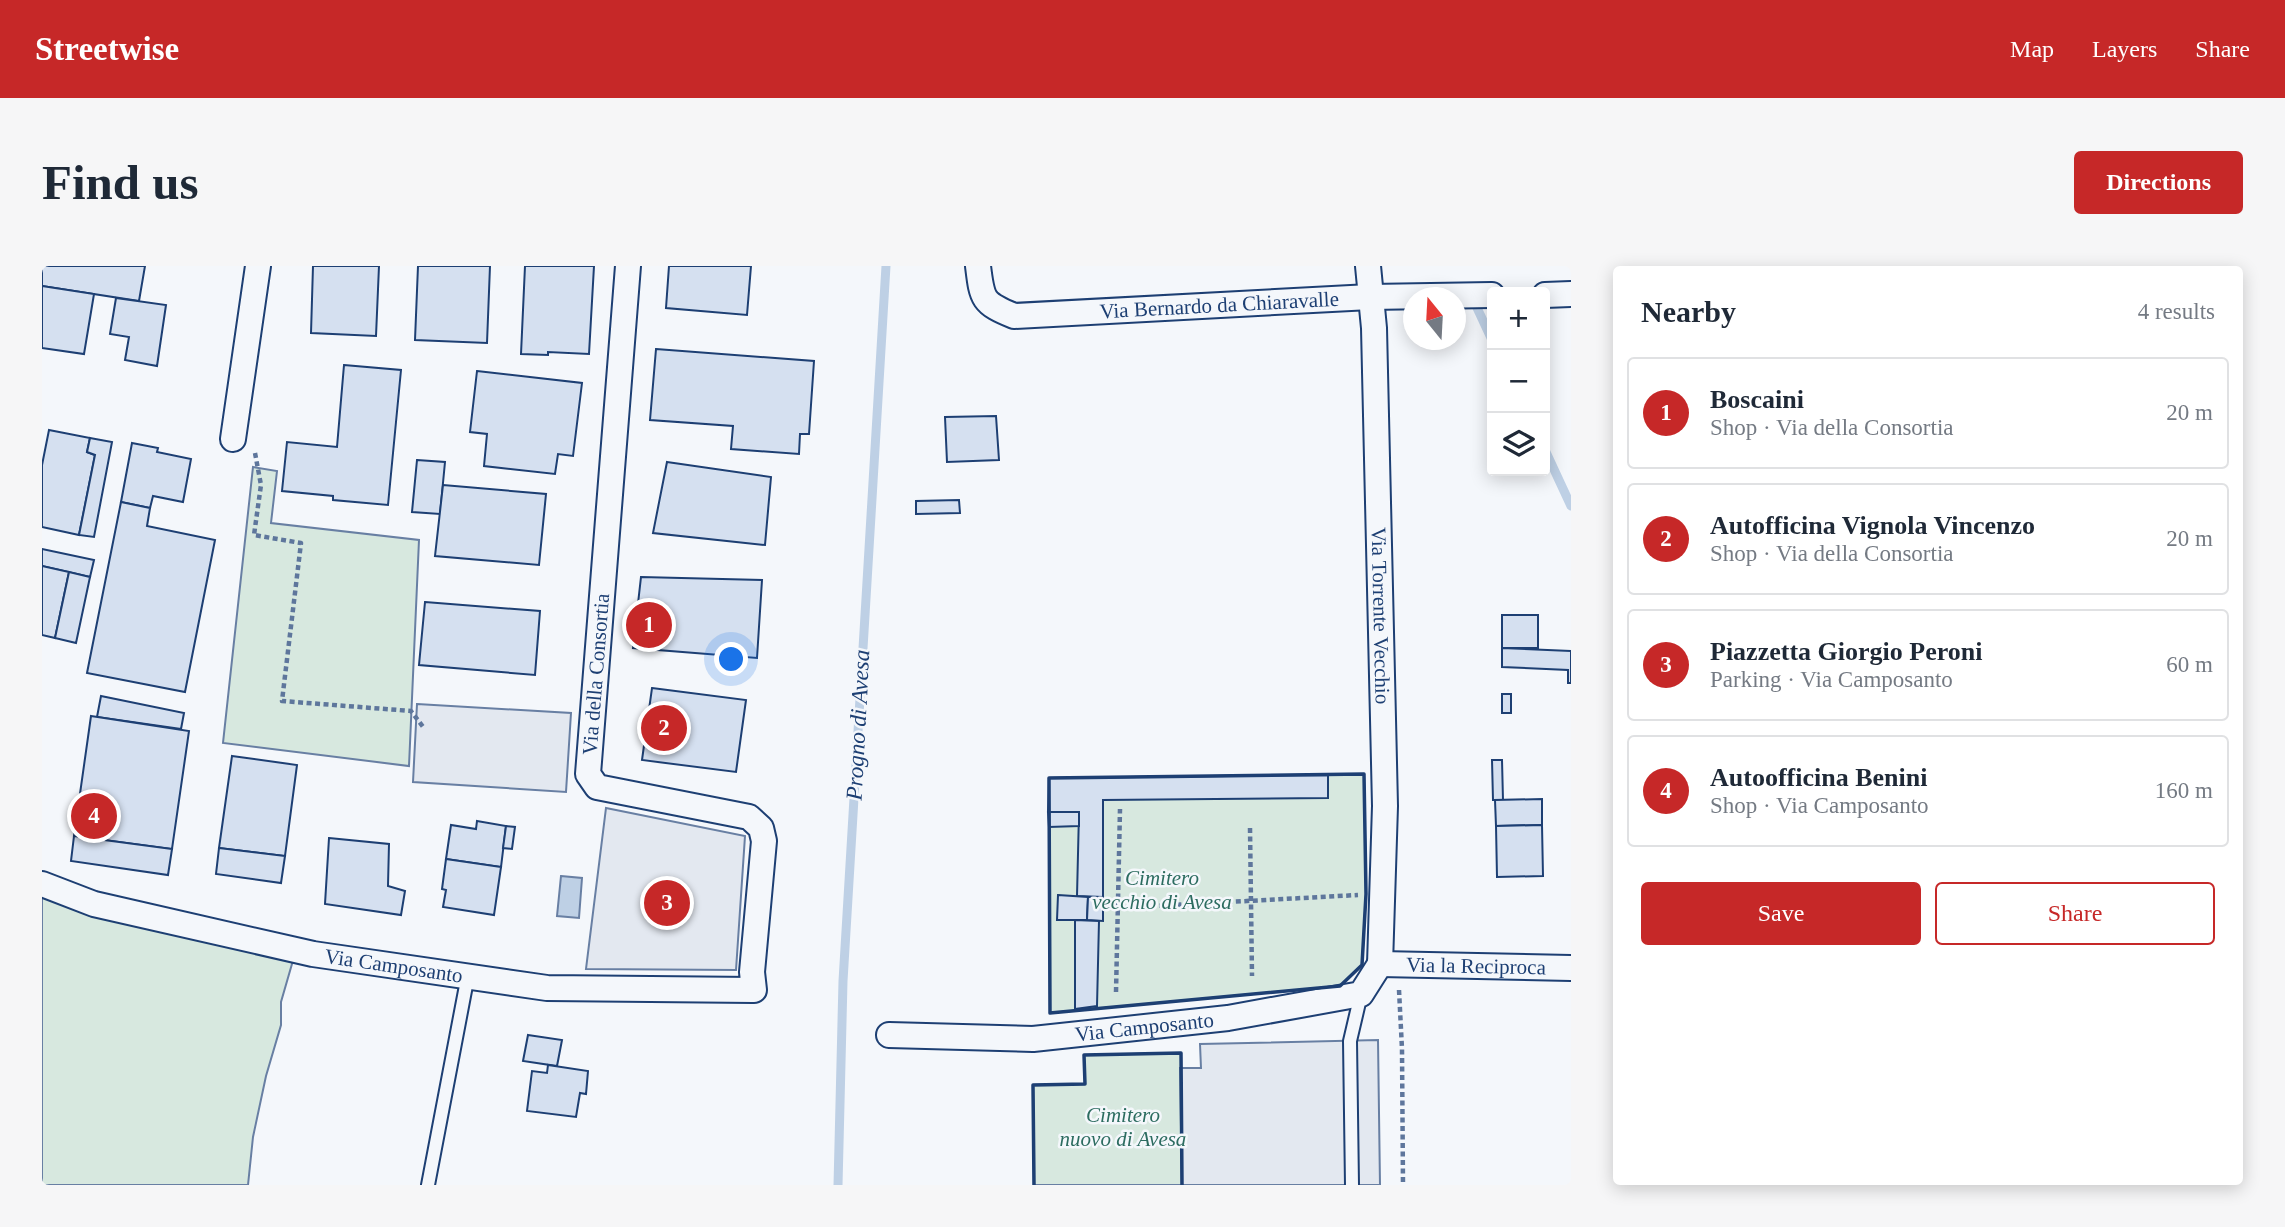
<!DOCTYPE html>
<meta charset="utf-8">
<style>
body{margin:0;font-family:"Times New Roman",serif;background:#f6f6f7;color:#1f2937}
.controls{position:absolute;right:21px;top:21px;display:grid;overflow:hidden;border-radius:7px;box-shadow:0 4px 18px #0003}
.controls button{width:63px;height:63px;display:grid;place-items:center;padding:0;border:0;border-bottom:2px solid #e0e1e3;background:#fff;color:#1f2937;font:35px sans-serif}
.compass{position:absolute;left:1361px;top:21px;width:63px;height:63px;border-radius:50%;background:#fff;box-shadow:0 4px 18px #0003;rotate:342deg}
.you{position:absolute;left:690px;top:394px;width:24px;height:24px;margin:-18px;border:5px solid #fff;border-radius:50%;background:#1a73e8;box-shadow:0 0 0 10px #1a73e833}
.badge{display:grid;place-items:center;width:46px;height:46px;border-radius:50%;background:#c62828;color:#fff;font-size:23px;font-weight:700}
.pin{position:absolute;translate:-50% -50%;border:4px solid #fff;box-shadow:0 2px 7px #0006}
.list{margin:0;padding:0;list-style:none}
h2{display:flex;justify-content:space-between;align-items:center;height:91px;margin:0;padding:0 28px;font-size:30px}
h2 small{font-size:23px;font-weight:400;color:#747a83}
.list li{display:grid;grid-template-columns:46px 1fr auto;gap:21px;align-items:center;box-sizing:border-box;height:112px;margin:0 14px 14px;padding:0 14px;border:2px solid #e0e1e3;border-radius:7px}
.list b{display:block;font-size:26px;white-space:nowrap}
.list p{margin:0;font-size:23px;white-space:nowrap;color:#747a83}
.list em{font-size:23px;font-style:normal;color:#747a83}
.actions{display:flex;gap:14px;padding:21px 28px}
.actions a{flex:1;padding:16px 0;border:2px solid #c62828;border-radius:7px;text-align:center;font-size:24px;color:#c62828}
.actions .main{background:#c62828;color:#fff}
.icon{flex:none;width:38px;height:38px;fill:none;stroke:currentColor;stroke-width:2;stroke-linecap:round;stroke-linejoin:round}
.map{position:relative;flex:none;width:1529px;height:919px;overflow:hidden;border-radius:7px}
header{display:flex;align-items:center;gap:42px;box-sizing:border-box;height:98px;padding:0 35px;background:#c62828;color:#fff}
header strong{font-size:33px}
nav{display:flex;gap:38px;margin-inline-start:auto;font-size:24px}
.intro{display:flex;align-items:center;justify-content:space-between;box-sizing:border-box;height:168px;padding:0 42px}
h1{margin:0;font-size:49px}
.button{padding:18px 32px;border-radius:7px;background:#c62828;color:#fff;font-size:24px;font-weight:700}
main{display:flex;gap:42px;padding:0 42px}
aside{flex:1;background:#fff;border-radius:7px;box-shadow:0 4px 18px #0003}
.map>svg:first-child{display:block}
.green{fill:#d7e8df;stroke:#687fa3;stroke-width:2}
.parking{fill:#e3e8f0;stroke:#687fa3;stroke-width:2}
.water{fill:#bed0e5;stroke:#687fa3;stroke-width:2}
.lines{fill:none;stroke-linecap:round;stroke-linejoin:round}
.stream{stroke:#bed0e5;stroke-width:9}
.building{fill:#d5e0f0;stroke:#1d3f73;stroke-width:2}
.service-casing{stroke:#1d3f73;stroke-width:16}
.minor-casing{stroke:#1d3f73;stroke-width:28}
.path{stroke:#5e769c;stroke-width:4.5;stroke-dasharray:5 3.5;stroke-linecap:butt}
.service{stroke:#f4f7fb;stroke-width:12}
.minor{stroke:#f4f7fb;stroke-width:24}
.wall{stroke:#1d3f73;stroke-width:3.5}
.labels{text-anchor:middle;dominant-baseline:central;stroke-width:5;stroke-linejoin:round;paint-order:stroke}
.street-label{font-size:21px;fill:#1d3f73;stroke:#f4f7fb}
.park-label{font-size:21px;font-style:italic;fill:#2c6c60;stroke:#f4f7fb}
.water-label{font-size:23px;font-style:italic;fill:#1d3f73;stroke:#f4f7fb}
</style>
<header>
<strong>Streetwise</strong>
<nav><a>Map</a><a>Layers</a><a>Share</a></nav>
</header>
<div class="intro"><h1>Find us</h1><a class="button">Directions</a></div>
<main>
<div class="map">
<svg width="1529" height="919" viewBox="0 0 1529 919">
<rect width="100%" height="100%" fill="#f4f7fb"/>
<g class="green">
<path d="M211,201L235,205L229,257L377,274L367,500L181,477Z"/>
<path d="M1322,508L1324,628L1320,699L1298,720L1008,747L1007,512Z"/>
<path d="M0,623L252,691L239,736V759L224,810L211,871L206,919H0Z"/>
<path d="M1139,787L1140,919H992L991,819L1043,818L1042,789Z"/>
</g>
<g class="parking">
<path d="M375,438L529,447L524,526L371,516Z"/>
<path d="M564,542L703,570L694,704L544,703Z"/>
<path d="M1336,774L1338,919H1140L1138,802H1159L1158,778Z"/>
</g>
<path class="water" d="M519,610L540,612L537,652L515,650Z"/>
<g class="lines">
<g class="stream">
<path d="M1430,31L1450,74"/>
<path d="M1503,184L1529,240"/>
<path d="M796,919L801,715L844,0"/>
</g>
</g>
<g class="building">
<path d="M0,0H103L97,35L0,20Z"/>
<path d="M271,0H337L334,70L269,67Z"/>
<path d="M376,0H448L445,77L373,74Z"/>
<path d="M483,0H552L547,88L506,86V89L479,88Z"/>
<path d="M627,0H709L705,49L624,42Z"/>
<path d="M0,20L52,28L42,88L0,82Z"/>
<path d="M74,32L124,39L115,100L83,94L87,71L68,68Z"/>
<path d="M614,83L772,95L767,168H758L757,188L689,183L691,160L608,154Z"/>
<path d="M302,99L359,104L346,239L291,234V230L240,225L245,176L295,181Z"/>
<path d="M435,105L540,117L531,190L516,188L513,208L442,200L445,168L428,166Z"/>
<path d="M954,150L957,194L905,196L903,151Z"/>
<path d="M7,164L48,172L45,186L53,189L37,269L0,261V199Z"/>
<path d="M48,172L70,176L52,271L37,269L53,189L45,186Z"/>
<path d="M90,177L116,182L115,186L149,193L141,236L111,230L108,242L79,236Z"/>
<path d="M375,194L403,196L398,248L370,246Z"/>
<path d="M625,196L729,211L723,279L611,267Z"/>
<path d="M401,219L504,228L497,299L393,290Z"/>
<path d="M917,234L918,247L874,248V235Z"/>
<path d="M79,236L108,242L105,260L173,274L143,426L45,407Z"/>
<path d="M0,283L52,294L48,311L0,300Z"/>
<path d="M0,300L27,306L13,372L0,369Z"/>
<path d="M27,306L48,311L34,377L13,372Z"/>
<path d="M599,311L720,314L715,392L591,382Z"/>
<path d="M383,336L498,345L493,409L377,399Z"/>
<rect x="1460" y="349" width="36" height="33"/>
<path d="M1460,382L1529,385V417H1526V404L1460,401Z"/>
<path d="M610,422L704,434L694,506L600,494Z"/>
<rect x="1460" y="428" width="9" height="19"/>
<path d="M59,430L142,447L139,463L55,451Z"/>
<path d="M49,450L147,465L130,583L32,570Z"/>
<path d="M190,490L255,499L243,590L177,582Z"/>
<path d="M1450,494H1460L1461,534H1451Z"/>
<path d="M1286,509V532L1061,534V631L1035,630L1037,546H1006L1007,512Z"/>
<path d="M1500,533V559L1454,560L1453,534Z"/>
<path d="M1006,546H1037V560L1007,561Z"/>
<path d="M435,555L464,560L459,601L404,593L409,559L434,563Z"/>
<path d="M1500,559L1501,610L1455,611L1454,560Z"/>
<path d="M464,560L473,561L470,583L461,582Z"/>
<path d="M32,570L130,583L126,609L29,595Z"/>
<path d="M287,572L347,578L346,620L363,625L359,649L283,638Z"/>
<path d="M177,582L243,590L239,617L174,608Z"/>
<path d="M404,593L459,601L452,649L401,641L404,624L400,623Z"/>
<path d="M1016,629L1046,631L1045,654H1015Z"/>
<path d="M1046,631H1061V655L1045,654Z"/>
<path d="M1033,654L1057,655L1055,740L1033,743Z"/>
<path d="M486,769L520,774L515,800L481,795Z"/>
<path d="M506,799L546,805L544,828L538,827L534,851L485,845L490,805L505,807Z"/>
</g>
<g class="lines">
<g class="service-casing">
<g id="service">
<path d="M386,919L426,709"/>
<path d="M1310,919L1308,775L1319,728"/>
</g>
</g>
<g class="minor-casing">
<g id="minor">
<path id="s1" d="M936,0C940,33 940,37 972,50L1328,31L1450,29"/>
<path id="s2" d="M1326,0L1332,62L1343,540L1338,698"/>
<path d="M1503,29L1529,28"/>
<path d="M191,173L216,0"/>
<path id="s3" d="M0,618L52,638L271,688L505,722L712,724L710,706L722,575L719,562L707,551L555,521L546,508L586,0"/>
<path id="s4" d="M1338,698L1529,702"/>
<path id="s5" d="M847,769L991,773L1186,752L1319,728L1338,698"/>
</g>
</g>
<g class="path">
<path d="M213,187L219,219L212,269L259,277L240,435L369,445L382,462"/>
<path d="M1208,562L1210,710"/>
<path d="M1075,642L1316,629"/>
<path d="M1357,724L1360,783L1361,919"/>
<path d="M1074,726L1078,543"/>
</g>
<use href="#service" class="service"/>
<use href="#minor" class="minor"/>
<g class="wall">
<path d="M1322,508L1324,628L1320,699L1298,720L1008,747L1007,512Z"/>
<path d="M992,919L991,819L1043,818L1042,789L1139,787L1140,919"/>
</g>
</g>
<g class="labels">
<g class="street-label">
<text stroke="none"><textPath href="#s1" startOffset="273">Via Bernardo da Chiaravalle</textPath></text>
<text stroke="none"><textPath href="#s2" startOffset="350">Via Torrente Vecchio</textPath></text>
<text stroke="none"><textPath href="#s3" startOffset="1174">Via della Consortia</textPath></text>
<text stroke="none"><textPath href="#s3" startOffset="362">Via Camposanto</textPath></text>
<text stroke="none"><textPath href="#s4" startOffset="96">Via la Reciproca</textPath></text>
<text stroke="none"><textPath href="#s5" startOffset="256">Via Camposanto</textPath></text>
</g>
<g class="park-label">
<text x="1120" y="612">Cimitero<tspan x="1120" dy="24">vecchio di Avesa</tspan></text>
<text x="1081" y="849">Cimitero<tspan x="1081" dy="24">nuovo di Avesa</tspan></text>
</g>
<g class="water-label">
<text transform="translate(816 459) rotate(-87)">Progno di Avesa</text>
</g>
</g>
</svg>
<div class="controls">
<button>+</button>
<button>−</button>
<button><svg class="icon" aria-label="layers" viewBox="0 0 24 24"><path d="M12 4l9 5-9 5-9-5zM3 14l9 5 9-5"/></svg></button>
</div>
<svg class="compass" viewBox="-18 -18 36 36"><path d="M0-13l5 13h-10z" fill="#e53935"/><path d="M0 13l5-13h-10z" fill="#747a83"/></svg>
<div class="you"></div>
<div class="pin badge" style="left:607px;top:359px">1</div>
<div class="pin badge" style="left:622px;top:462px">2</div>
<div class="pin badge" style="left:625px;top:637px">3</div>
<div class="pin badge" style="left:52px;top:550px">4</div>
</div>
<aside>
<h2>Nearby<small>4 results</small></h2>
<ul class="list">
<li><span class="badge">1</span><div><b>Boscaini</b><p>Shop · Via della Consortia</p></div><em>20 m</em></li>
<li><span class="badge">2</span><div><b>Autofficina Vignola Vincenzo</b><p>Shop · Via della Consortia</p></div><em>20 m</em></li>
<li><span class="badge">3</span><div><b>Piazzetta Giorgio Peroni</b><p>Parking · Via Camposanto</p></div><em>60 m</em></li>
<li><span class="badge">4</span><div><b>Autoofficina Benini</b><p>Shop · Via Camposanto</p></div><em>160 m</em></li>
</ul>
<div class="actions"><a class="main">Save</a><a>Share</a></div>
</aside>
</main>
